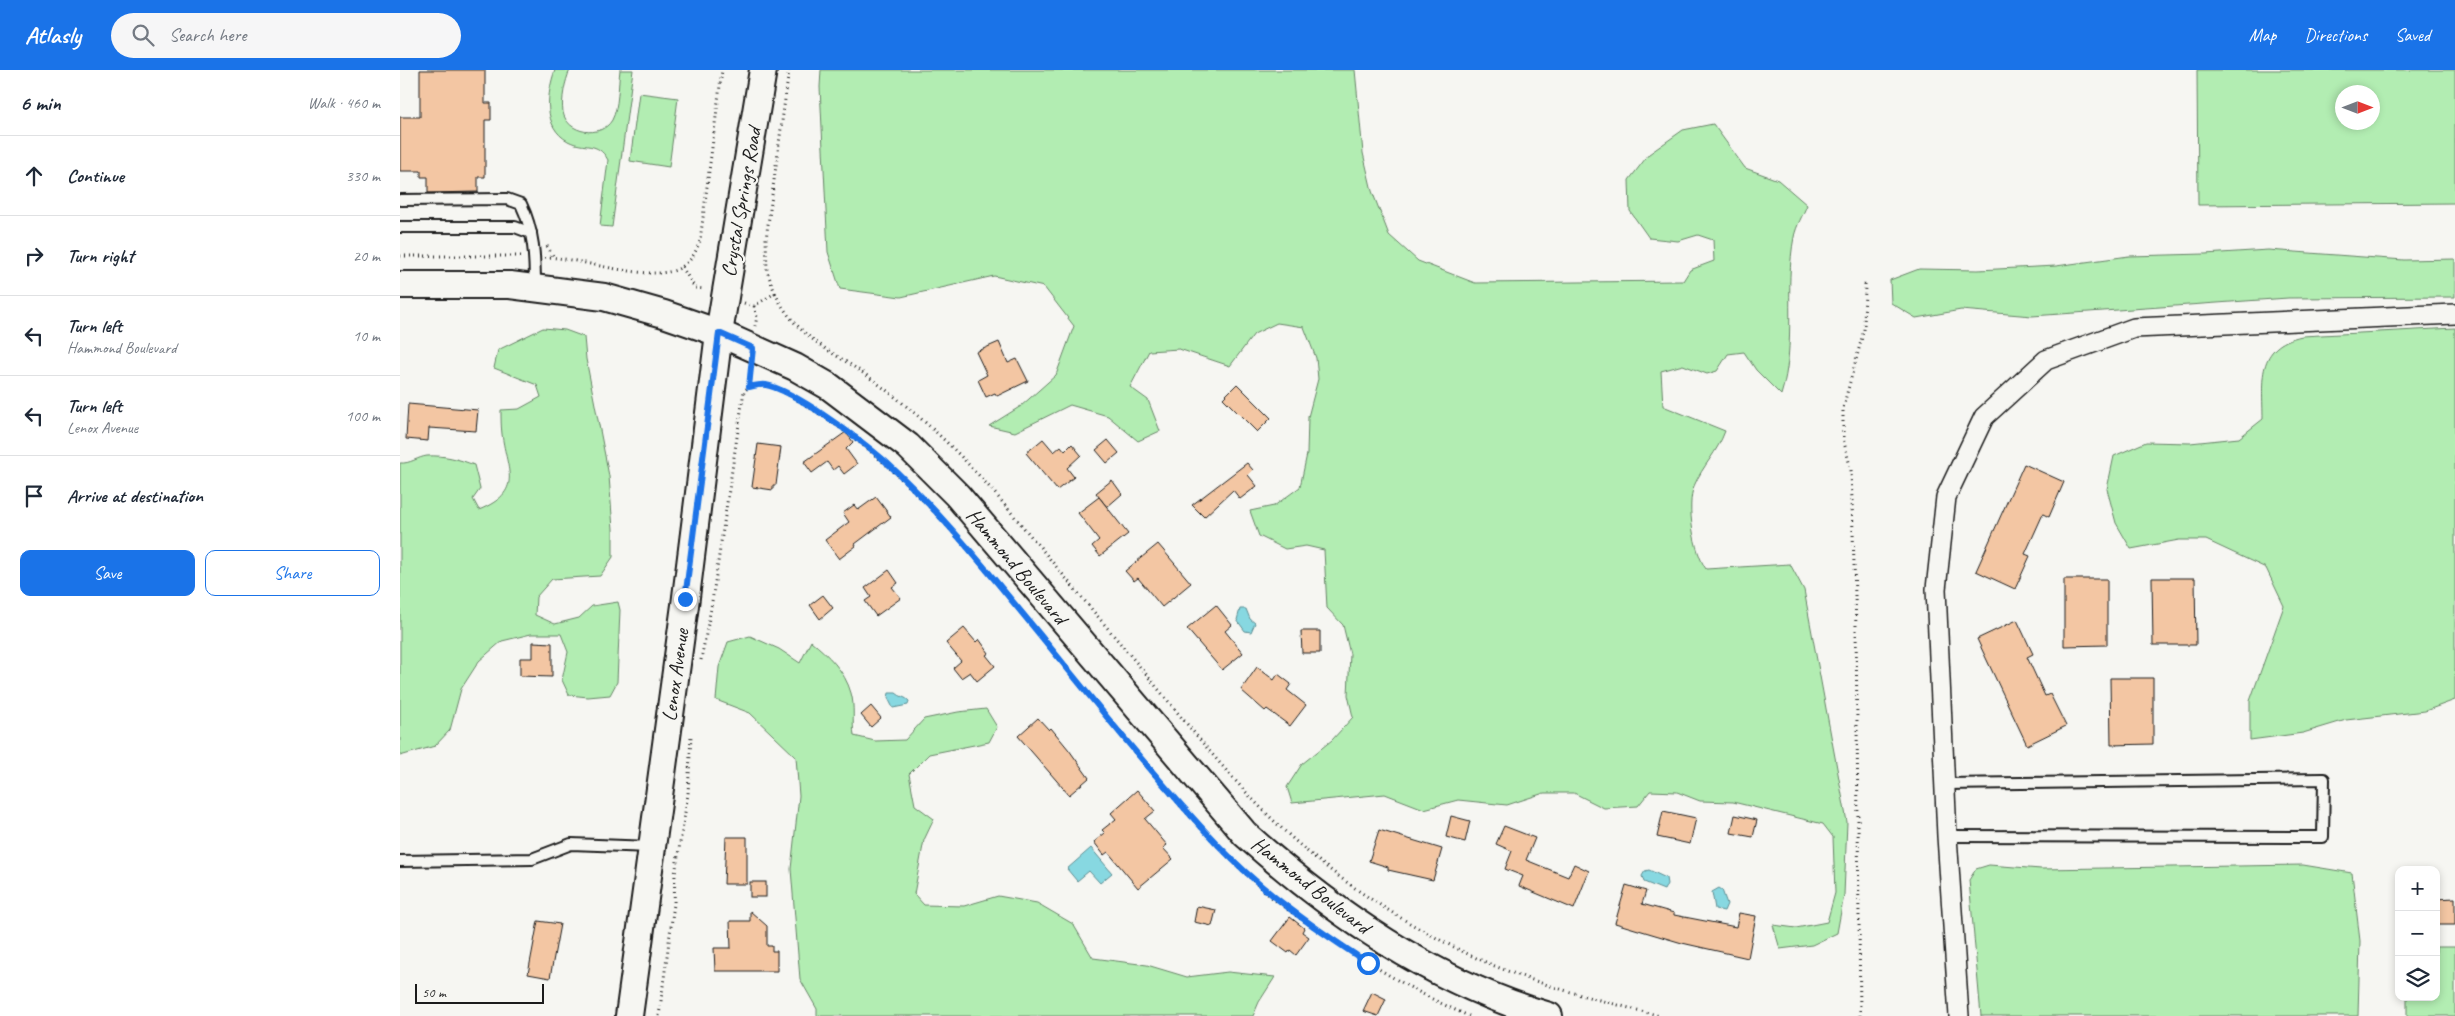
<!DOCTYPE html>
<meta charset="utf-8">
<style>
body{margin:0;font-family:Caveat,sans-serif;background:#f6f6f7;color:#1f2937}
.controls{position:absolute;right:15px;bottom:15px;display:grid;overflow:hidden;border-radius:10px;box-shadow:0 2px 8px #0003}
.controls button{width:45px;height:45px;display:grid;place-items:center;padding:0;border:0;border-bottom:1px solid #e0e1e3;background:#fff;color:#1f2937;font:25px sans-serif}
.compass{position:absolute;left:1935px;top:15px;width:45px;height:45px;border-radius:50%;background:#fff;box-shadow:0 2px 8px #0003;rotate:90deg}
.scale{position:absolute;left:15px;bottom:12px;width:129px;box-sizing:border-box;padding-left:5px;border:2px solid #1c1c1c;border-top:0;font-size:14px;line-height:18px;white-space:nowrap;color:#1c1c1c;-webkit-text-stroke:4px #f6f6f2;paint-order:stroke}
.stop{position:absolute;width:15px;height:15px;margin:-11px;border:4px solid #1a73e8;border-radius:50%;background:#fff}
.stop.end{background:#1a73e8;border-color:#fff;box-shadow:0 1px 5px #0008}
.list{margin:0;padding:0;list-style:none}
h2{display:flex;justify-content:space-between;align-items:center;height:65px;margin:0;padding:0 20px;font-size:21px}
h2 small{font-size:16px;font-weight:400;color:#747a83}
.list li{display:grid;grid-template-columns:32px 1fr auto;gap:15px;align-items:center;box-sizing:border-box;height:80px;padding:0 20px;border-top:1px solid #e0e1e3}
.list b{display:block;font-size:19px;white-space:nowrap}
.list p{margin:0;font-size:16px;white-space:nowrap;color:#747a83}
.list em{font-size:16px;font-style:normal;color:#747a83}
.actions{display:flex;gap:10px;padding:15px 20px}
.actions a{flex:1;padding:11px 0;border:1px solid #1a73e8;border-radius:10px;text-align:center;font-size:18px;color:#1a73e8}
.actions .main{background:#1a73e8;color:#fff}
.icon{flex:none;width:28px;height:28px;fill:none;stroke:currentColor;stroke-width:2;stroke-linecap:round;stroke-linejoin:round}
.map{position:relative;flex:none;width:2055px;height:946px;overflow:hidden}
header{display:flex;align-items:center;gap:30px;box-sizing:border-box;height:70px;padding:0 25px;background:#1a73e8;color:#fff}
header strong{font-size:24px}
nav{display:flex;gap:28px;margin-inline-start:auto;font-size:18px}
.search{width:350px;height:45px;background:#f6f6f7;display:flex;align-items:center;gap:12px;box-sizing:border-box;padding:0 18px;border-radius:28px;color:#747a83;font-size:19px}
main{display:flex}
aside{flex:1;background:#fff}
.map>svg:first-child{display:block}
.green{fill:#b2edb2;stroke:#678467;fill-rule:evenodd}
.water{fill:#87d8e1;stroke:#5c8d92}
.building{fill:#f3c6a3;stroke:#1c1c1c}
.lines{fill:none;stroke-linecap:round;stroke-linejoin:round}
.lane-casing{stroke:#1c1c1c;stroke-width:14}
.street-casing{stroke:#1c1c1c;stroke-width:22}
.secondary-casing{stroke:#1c1c1c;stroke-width:30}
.path{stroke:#1c1c1c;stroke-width:3;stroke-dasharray:1 4;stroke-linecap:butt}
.lane{stroke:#f6f6f2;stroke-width:10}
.street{stroke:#f6f6f2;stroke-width:19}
.secondary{stroke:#f6f6f2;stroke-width:26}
.route{stroke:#1a73e8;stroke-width:6}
.labels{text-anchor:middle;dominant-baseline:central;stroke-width:4.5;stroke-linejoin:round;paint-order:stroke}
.street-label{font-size:21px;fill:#1c1c1c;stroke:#f6f6f2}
</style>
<header>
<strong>Atlasly</strong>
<div class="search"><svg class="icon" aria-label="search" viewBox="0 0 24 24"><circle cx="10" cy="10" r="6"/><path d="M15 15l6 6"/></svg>Search here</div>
<nav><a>Map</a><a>Directions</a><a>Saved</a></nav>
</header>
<main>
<aside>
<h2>6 min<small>Walk · 460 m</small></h2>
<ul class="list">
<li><svg class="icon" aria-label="ahead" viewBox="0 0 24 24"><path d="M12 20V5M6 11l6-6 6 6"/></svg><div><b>Continue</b></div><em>330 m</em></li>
<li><svg class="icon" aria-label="right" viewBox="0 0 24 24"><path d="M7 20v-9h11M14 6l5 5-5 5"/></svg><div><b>Turn right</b></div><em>20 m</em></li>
<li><svg class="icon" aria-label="left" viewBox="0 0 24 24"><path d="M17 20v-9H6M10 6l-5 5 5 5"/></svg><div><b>Turn left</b><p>Hammond Boulevard</p></div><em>10 m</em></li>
<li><svg class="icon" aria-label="left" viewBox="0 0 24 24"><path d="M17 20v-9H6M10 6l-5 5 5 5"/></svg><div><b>Turn left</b><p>Lenox Avenue</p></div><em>100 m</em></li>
<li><svg class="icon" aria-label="arrive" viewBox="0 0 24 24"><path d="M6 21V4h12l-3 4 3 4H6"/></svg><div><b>Arrive at destination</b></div></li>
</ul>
<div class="actions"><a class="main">Save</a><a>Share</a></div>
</aside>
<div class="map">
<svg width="2055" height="946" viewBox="0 0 2055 946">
<rect width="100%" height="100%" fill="#f6f6f2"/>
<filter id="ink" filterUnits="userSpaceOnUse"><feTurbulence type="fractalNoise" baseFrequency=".02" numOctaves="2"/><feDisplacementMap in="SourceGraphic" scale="10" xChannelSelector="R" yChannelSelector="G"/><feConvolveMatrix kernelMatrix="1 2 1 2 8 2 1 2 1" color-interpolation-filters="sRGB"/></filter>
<g filter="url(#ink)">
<g class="green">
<path d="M155,0H170C165,11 161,30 163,42C167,64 201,69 212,50C219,37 218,15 220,0H233L212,157L200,156L208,90C197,70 185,80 168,71C142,57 147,23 155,0Z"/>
<path d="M421,0H955L963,83L972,121L989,165L1018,191L1075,213L1283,211L1290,200L1314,191L1313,170L1298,165L1278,171L1249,168L1230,141L1229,110L1249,84L1283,60L1313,54L1345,98L1378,110L1407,135C1403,145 1396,156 1394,167C1384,219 1397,274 1381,325L1356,300L1344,282L1328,284L1317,301L1307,304L1283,295L1261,301L1263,336L1325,361C1317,383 1303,395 1294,416C1286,436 1294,482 1306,499L1390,494L1404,520L1447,752L1444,825L1437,863L1412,875L1380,879L1373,855L1396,858L1427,852L1435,823L1433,767L1423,754L1333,732L1300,731L1277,722L1250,721L1238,736L1204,738L1174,723H1144L1107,735L1058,730L1024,739L985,724L892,733L887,717L902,694L932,670L953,647L948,625L950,584L943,555L927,538L924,480L906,476L885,479L859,466L850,441L874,436L900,417L907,384L908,347L918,309L916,288L904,257L877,253L854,264L830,296L779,279L749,281L730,317L748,330L760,361L738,371L708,346L670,335L615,362L589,356L621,336L656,305L674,256L644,217L594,206L501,227L440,219L428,182L420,17Z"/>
<path d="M1797,0H2055V133L1798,135ZM1942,22H1972V52H1942Z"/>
<path d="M239,23L278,28L269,97L230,91Z"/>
<path d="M1868,180L2004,190L2055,189V227L1888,228L1632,246L1561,240L1516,248L1491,233L1490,210L1519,199L1578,200L1656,196L1729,186L1805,184Z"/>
<path d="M143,258L165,260L184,267L186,289L209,406L213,459V487L200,506L152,509L136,527L135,545L155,554L179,548L192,536L218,532L220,540L217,612L210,625L188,627L169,625L162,610L168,582L161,564H131L102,571L79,591L61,619L50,660L35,676L0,686V393C10,394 18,387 27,386C44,385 59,389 74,395L80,419L73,429L79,440C124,421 107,402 102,364C101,356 101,348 101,340L119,339L141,327L137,315L94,298L98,280Z"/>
<path d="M2055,258V630L2025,641L1946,650L1903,663L1850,670V631L1884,536L1866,498L1806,470H1779L1731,479L1716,453L1707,419L1714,386L1746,372L1790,373L1839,368L1863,349C1863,311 1855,276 1902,266Z"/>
<path d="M350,566L379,579L400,593L411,571C428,585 445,601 451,623C455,636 452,652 454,666L475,671L505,670L524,649L558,642L586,639L597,657L589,672L529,684L509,704L515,735L534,749L524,770L514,824L524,835L564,836L598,826L637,833L673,854L693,888L747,895L787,907L828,902L875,907L859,932L853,946H417V939L400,909L391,799L399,726L396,687L350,643L316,630L319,597L328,572Z"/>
<path d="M1589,795L1641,799L1903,795L1952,803L1960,871L1958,946H1581L1569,810L1576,799Z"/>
<path d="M2036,877H2055V946H2007V927H2036Z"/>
</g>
<g class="water">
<path d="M840,539H846L850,549L855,553L851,562L845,561L837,550Z"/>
<path d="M489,623H496C500,627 506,627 509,631L508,635L493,638L488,628Z"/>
<path d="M691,778L712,803L700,813L689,801L677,811L667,799Z"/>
<path d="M1249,800L1266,808L1267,814L1264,820L1244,812L1242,806L1245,801Z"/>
<path d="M1319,818L1322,820L1327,834L1324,841L1315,839L1312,822Z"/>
</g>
<g class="building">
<path d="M20,0H85V33H91V50H85V107H78V122L28,123V107H21V101H0V47H20Z"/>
<path d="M599,272L608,293L617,289L628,311L597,326L595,323L586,327L578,310L587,305L576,282Z"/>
<path d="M837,314L871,348L857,362L823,328Z"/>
<path d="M8,334L78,340L76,361L29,358L28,371L6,369Z"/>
<path d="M446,362L453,372L446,379L457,394L444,404L438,396L433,400L427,392L412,403L404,392Z"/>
<path d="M643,369L654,382L661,376L665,381L672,374L681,385L667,398L674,407L657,420L626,383Z"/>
<path d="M708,370L719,383L707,393L696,380Z"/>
<path d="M358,374L381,377L376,415H373V420L352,417Z"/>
<path d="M847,393L853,400L848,405L857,416L840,429L833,420L804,447L792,435Z"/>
<path d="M1624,394L1664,412L1649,447L1643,444L1625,484L1630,486L1615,519L1576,501Z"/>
<path d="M712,410L722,424L707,437L696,423Z"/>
<path d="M476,427L491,447L455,474L456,476L439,489L425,470L449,452L443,443L454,435L458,440Z"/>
<path d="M699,427L728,464L700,486L692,476L699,470L678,443Z"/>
<path d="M758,474L791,513L762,537L738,508L734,511L725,501Z"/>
<path d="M489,500L498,513L492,517L501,528L476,546L465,531L471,527L465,518Z"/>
<path d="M1752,508H1795L1796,575H1753Z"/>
<path d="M1664,509H1707V575L1664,576Z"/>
<path d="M423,525L433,538L420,549L410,535Z"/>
<path d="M816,535L832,555L825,561L843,583L822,600L787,559Z"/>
<path d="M1617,550L1633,584L1627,587L1645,626L1650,624L1666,656L1627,675L1577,569Z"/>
<path d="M564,558L576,572L579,569L589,583L586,585L595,596L577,611L570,602L561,608L553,598L561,591L546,573Z"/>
<path d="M901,561H920V583H902Z"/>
<path d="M133,572L152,573V607L120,606V588H133Z"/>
<path d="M857,597L874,610L878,604L891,614L887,620L906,635L890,656L867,639L865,641L841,620Z"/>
<path d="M1710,608H1753V674L1711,675Z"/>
<path d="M471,636L481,648L471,657L461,645Z"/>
<path d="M638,648L649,660L651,658L669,680L689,708L669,725L618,666Z"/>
<path d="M737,720L755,741L745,749L767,775L763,778L773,789L738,818L708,782L704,785L694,772L705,763L702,760L716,749L711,743Z"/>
<path d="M1263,741L1296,748L1290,774L1257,767Z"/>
<path d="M1335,745L1357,750L1353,767L1331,763Z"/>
<path d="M1051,746L1070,751L1065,772L1046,767Z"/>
<path d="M1104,756L1135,768L1126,790L1168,807L1174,794L1189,801L1174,839L1119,816L1123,806L1105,799L1112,781L1096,774Z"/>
<path d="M979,760L1042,779L1033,810L988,800V797L969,791Z"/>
<path d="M326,767H347V814H324Z"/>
<rect x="350" y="812" width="16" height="15"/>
<path d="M1226,815L1246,821L1242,834L1274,843V845L1336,857L1339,843L1356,846L1348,888L1282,873L1215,853Z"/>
<path d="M2055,828V855H2036V829Z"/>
<path d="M797,836L816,840L812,856L794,852Z"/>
<path d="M350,841L367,856V876H372V881H377V901H315L314,878H331L330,851H350Z"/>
<path d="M890,847L904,858L902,862L909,867L896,885L890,880L888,883L872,871Z"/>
<path d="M138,851L160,854L150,908L128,904Z"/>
<path d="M972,922L986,929L978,946L963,941Z"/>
</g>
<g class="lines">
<g class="lane-casing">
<g id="lane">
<path d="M0,130L107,129L121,134C134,161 135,187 135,217"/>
<path d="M0,157H115L131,163"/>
<path d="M1545,714L1924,709L1923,767L1547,766"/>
<path d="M0,791L132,789L171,774L251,777"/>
</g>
</g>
<g class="street-casing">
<path id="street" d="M1559,946L1547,766L1536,519L1546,427L1584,347L1646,290L1734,258L2055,244"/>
</g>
<g class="secondary-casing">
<g id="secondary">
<path d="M0,215H110L204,227L264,244L319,263L395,297L430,317L508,376L557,425L845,764C934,844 1033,912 1149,946"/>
<path d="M229,946L285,535L319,263L363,0"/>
</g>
</g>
<g class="path">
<path d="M147,176L154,187"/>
<path d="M0,186H122"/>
<path d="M145,187C177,187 258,216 283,196C292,190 296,181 300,171L322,0"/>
<path d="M282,197L295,218L305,219"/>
<path d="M375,223C397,269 432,280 470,308C506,334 540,364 571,397C595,422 617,450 640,477C681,527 723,576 764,626C804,675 843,723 890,766C943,815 1006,854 1070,885C1131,914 1196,929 1260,946"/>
<path d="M344,233L354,236L375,223L367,201L366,169L389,0"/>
<path d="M354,236L357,247L355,256"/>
<path d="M351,299L349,317C372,311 388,324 407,336C492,387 555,462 618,538C670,602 722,667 776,730C802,760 830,788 858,815C878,835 905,851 929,867C974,897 1019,925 1069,946"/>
<path d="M301,590L311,538L344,321L349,317"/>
<path d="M259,946L274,834L275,804L288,724L291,666"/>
<path d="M1460,946L1456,557L1451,400L1443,368V338L1464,260L1465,213"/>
</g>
<use href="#lane" class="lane"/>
<use href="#street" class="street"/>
<use href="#secondary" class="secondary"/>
</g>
</g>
<g class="lines" filter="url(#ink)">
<path class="route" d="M285,529L319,263L353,278L349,317C354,316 360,314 366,315C394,320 462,371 485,391C532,434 573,483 613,532C681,614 746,699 819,776C865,824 913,857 968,893"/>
</g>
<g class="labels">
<g class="street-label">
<text transform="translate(341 132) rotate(-80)">Crystal Springs Road</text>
<text transform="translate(617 496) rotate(50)">Hammond Boulevard</text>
<text transform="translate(275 605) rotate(-82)">Lenox Avenue</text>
<text transform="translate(911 815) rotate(38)">Hammond Boulevard</text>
</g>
</g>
</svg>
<div class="controls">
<button>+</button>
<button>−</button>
<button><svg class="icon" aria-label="layers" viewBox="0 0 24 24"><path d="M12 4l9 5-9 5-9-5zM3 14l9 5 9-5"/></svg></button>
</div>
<svg class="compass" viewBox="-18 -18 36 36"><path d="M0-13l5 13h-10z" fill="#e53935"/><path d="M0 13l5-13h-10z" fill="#747a83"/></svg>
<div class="scale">50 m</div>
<div class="stop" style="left:968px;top:893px"></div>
<div class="stop end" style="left:285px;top:529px"></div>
</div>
</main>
